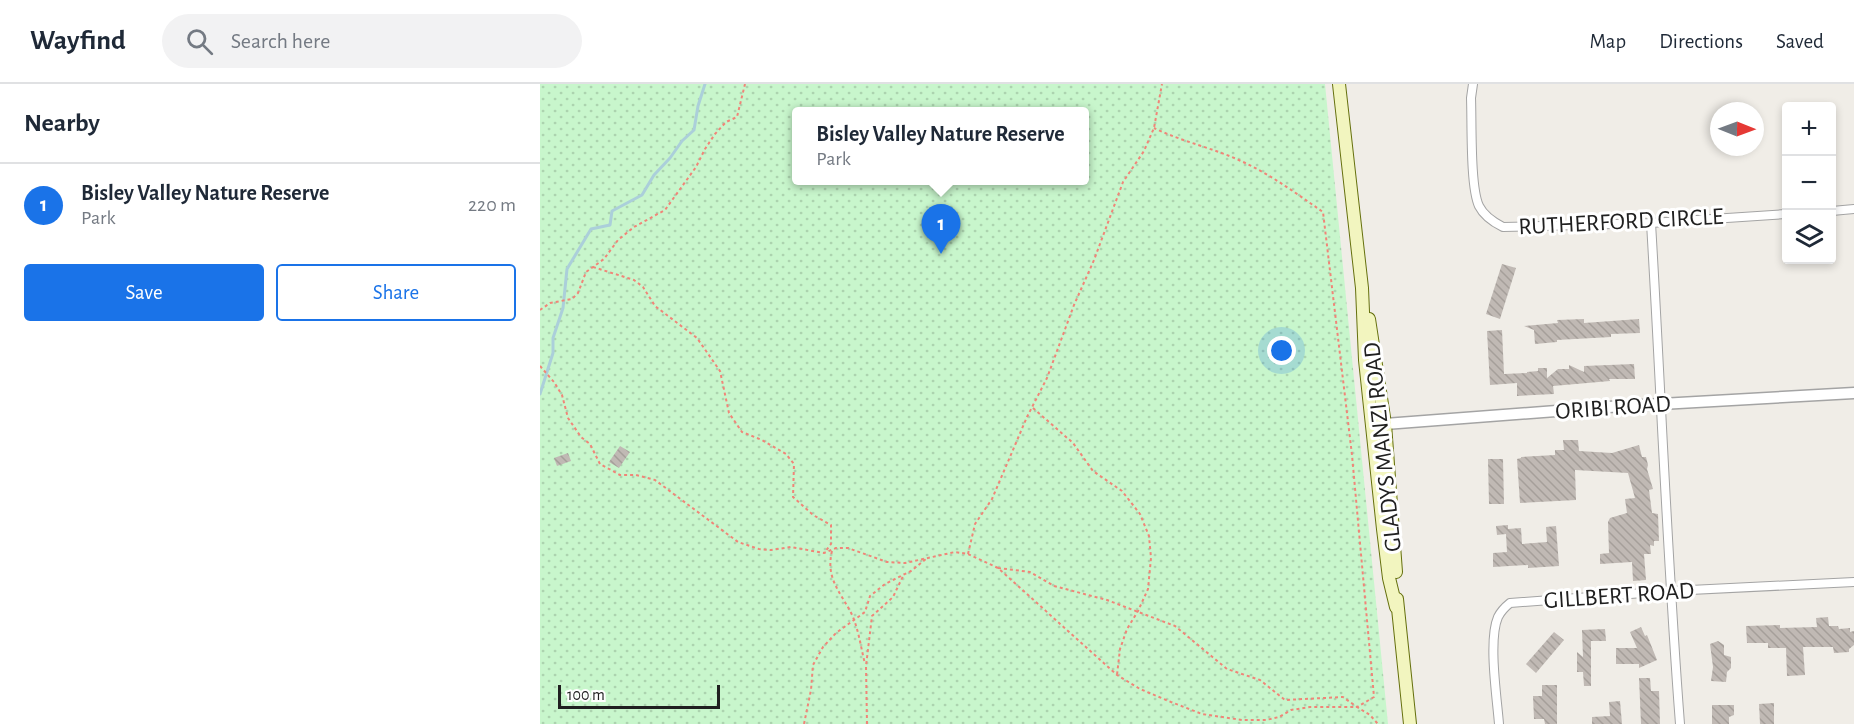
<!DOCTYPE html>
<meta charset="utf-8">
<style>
body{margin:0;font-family:"Alegreya Sans",sans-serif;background:#f2f2f3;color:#1f2937}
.controls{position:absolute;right:18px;top:18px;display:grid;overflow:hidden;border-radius:6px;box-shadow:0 3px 9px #0003}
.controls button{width:54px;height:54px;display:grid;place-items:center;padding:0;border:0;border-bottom:2px solid #e0e1e3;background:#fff;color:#1f2937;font:30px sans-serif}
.compass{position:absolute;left:1170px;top:18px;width:54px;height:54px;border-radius:50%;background:#fff;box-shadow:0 3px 9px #0003;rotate:91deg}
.scale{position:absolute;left:18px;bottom:15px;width:162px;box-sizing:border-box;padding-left:6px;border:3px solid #202020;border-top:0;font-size:16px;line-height:21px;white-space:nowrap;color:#202020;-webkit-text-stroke:4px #fff;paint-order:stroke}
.you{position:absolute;left:742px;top:267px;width:21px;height:21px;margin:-15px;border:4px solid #fff;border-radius:50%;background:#1a73e8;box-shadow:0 0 0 9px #1a73e833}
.badge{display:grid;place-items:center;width:39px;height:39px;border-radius:50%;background:#1a73e8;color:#fff;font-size:20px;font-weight:700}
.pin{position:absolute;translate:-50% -50px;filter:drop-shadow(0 2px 3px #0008)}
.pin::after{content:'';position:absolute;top:32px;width:21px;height:18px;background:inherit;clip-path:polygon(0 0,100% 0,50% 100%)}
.popup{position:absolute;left:252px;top:23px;width:297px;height:78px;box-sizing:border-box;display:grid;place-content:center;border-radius:6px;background:#fff;filter:drop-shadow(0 2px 4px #0005);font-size:20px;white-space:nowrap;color:#747a83}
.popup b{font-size:22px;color:#1f2937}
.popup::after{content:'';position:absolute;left:50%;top:100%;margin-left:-12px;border:12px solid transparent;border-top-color:#fff}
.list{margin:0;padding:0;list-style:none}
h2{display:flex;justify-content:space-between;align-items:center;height:78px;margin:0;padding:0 24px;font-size:26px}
h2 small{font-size:20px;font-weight:400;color:#747a83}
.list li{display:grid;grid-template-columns:39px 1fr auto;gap:18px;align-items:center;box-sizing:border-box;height:84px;padding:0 24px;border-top:2px solid #e0e1e3}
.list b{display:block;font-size:22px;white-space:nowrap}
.list p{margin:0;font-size:20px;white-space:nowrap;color:#747a83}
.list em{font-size:20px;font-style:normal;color:#747a83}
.actions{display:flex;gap:12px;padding:18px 24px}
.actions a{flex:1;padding:14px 0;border:2px solid #1a73e8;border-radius:6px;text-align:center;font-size:21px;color:#1a73e8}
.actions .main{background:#1a73e8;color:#fff}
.icon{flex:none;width:33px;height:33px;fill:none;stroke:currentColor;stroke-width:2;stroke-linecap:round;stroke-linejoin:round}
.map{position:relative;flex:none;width:1314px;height:640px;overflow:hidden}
header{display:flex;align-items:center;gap:36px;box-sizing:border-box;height:84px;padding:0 30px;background:#fff;border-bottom:2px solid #e0e1e3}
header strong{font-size:28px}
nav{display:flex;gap:33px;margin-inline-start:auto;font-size:21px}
.search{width:420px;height:54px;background:#f2f2f3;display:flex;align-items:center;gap:15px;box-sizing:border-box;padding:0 21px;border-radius:33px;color:#747a83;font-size:22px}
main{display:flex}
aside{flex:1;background:#fff}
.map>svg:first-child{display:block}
.park{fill:url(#park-dots);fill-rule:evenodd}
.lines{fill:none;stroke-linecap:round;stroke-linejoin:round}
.stream{stroke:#abcfda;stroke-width:3}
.building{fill:url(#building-back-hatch)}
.minor-casing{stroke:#a4a4a4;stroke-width:10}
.tertiary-casing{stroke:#a4a4a4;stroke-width:13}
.secondary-casing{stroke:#65700d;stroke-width:14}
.path{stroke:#f08578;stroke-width:2;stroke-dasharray:3 3;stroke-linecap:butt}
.minor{stroke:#fff;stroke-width:8}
.tertiary{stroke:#fff;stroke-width:10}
.secondary{stroke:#f2f5bf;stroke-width:12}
.labels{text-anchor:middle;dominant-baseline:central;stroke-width:6;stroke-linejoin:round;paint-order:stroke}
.street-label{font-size:24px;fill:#202020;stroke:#fff}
</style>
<header>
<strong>Wayfind</strong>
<div class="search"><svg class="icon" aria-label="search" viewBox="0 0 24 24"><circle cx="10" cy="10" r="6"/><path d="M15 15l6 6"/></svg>Search here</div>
<nav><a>Map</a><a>Directions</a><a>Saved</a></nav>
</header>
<main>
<aside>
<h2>Nearby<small></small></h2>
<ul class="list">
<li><span class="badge">1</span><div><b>Bisley Valley Nature Reserve</b><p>Park</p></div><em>220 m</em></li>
</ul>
<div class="actions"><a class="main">Save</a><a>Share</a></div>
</aside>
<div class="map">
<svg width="1314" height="640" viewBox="0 0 1314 640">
<defs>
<pattern id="park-dots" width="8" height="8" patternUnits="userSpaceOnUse" patternTransform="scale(1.5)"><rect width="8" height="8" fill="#c8f6cc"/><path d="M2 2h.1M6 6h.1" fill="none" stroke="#acd3af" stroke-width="1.8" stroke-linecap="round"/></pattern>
<pattern id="building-back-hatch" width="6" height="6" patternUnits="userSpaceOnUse" patternTransform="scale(1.5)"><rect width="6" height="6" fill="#c0b9b4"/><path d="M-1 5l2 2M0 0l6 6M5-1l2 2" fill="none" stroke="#a59f9a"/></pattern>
</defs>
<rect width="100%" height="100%" fill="#f0ede7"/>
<path class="park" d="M0,0H785L848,640H0ZM257,27H545V96H257Z"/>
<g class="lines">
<path class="stream" d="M0,310L13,269V254L23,224L27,185L51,145L70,141L72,127L102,111L114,91L130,74L142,57L154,46L158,22L165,0"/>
</g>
<g class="building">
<path d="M962,180L976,184L960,235L946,230Z"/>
<path d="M1044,235V239L1099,235L1100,249L1071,250V253L1017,256V258L995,260L994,246L984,242L1018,239L1017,236Z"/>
<path d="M962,246L964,290L987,289V288L998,287V284H1007V294L1018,285H1029V281L1044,288V282L1094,280L1095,295H1069L1070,297L1013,302L1014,310L977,312V299L950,301L947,247Z"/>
<path d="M1023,356H1038L1039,367L1072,369L1099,361L1102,373H1106L1108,381L1107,385L1113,405L1109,406L1112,429L1118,430L1119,457H1114V462L1110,461L1111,470H1104L1106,496L1093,497L1092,478L1060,480V470L1069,469L1068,438L1070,434L1087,429L1085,415L1095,414L1088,389L1035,386L1036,416L980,419L977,375L981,374V373L1015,371V366H1024Z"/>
<path d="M80,362L90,368L79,384L69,378Z"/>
<path d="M28,369L31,377L17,382L14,374Z"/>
<path d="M948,375H963L964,420H949Z"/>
<path d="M968,441V445L981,444L982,460L1007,458L1006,443L1016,442L1019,482L988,484V481L953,483V469L967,468L966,450L957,451L956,442Z"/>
<path d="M1288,533L1289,542H1298L1299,545L1310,544V548L1314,547V561L1309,565V568L1294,569L1293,563H1263L1265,591L1247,592L1246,564H1228V559H1207L1206,542L1240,541V544L1277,543L1276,534Z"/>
<path d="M1101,543L1105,552L1107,551L1117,576L1099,584V580H1076V564H1097L1090,548Z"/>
<path d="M1065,545L1066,557H1051V602H1044L1043,588H1037V568L1043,573L1042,546Z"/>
<path d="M1014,548L1024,556L996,589L986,580Z"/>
<path d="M1178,557L1184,561V571L1191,573V584L1187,588L1186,598L1171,597L1173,583L1170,560Z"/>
<path d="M1099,594H1110L1111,607H1119L1120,640H1101Z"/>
<path d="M1002,601H1017V640H1005L1004,635H994L993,612H1002Z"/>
<path d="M1080,617L1082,640H1052V633L1070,632L1069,618Z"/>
<path d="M1234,619V640H1220L1219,620Z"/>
<path d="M1172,621H1194V631L1189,633V640H1172Z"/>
</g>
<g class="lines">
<g class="minor-casing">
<g id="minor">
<path d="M933,0L931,14C932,38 930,103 939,122C944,132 953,138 963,143L1111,139L1246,130"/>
<path d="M1292,127L1314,125"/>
<path d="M1111,139C1121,306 1127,473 1140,640"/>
<path d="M959,640C957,614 948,556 958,533C961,527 965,523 970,519L1130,507L1314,498"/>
</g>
</g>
<g class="tertiary-casing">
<path id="tertiary" d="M832,341L1068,323L1314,309"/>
</g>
<g class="secondary-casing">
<g id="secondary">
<path d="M799,0L822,204L825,276L843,445L849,494L856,523"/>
<path d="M829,235L845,340L856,488"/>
<path d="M857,515L870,640"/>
</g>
</g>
<g class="path">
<path d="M53,183L94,196L103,203L115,222L157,254L180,287L189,329L202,348L222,356L246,370L254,380L253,413L273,431L291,441V460L285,468"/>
<path d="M0,226L10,219L32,215L38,209L46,188L64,175L78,156L94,143L125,126L156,83L165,65L175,50L186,38L197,33L205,0"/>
<path d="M0,282L14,298L22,311L28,334L41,353L50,360L60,380L80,391H96L115,396L198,458L219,465L231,466L251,463L284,469L296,464H308L347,478L365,479L415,468L428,470L458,484L577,591L600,605L631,618L662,630L702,636H726L739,633L751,626L770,623H817L830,631L838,640"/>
<path d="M493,324L533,359L553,387L582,407L600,430L609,452L611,474L608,505L598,527L587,545L580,565L577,591"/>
<path d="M292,467C285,496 302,509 313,533C319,548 321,564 325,580"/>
<path d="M428,470L435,440L452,415L487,333L507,294L534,221L554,176L583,98L604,67L614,44L622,0"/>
<path d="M458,484L490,488L514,502L567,516L635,542L687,585L720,596L745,616L803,613L817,623L834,613L812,371L783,128C757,110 730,90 701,77C673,64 643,58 614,44"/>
<path d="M264,640L271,606L273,581L283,563L296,549L325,528L330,512L345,500L371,487L386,475"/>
<path d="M327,640L326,582L332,532L353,513L364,490"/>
</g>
<use href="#minor" class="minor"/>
<use href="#tertiary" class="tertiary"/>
<use href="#secondary" class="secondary"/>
</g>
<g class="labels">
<g class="street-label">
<text transform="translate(1081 138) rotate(-3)">RUTHERFORD CIRCLE</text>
<text transform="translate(1073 324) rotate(-4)">ORIBI ROAD</text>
<text transform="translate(843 363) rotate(-96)">GLADYS MANZI ROAD</text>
<text transform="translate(1079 512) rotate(-4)">GILLBERT ROAD</text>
</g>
</g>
</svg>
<div class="controls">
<button>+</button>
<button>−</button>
<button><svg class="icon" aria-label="layers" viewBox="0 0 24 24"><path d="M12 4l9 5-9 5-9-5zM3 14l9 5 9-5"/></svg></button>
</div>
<svg class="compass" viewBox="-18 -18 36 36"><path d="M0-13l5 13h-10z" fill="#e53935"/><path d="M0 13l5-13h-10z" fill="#747a83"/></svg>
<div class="scale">100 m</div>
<div class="you"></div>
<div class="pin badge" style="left:401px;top:170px">1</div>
<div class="popup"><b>Bisley Valley Nature Reserve</b>Park</div>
</div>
</main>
